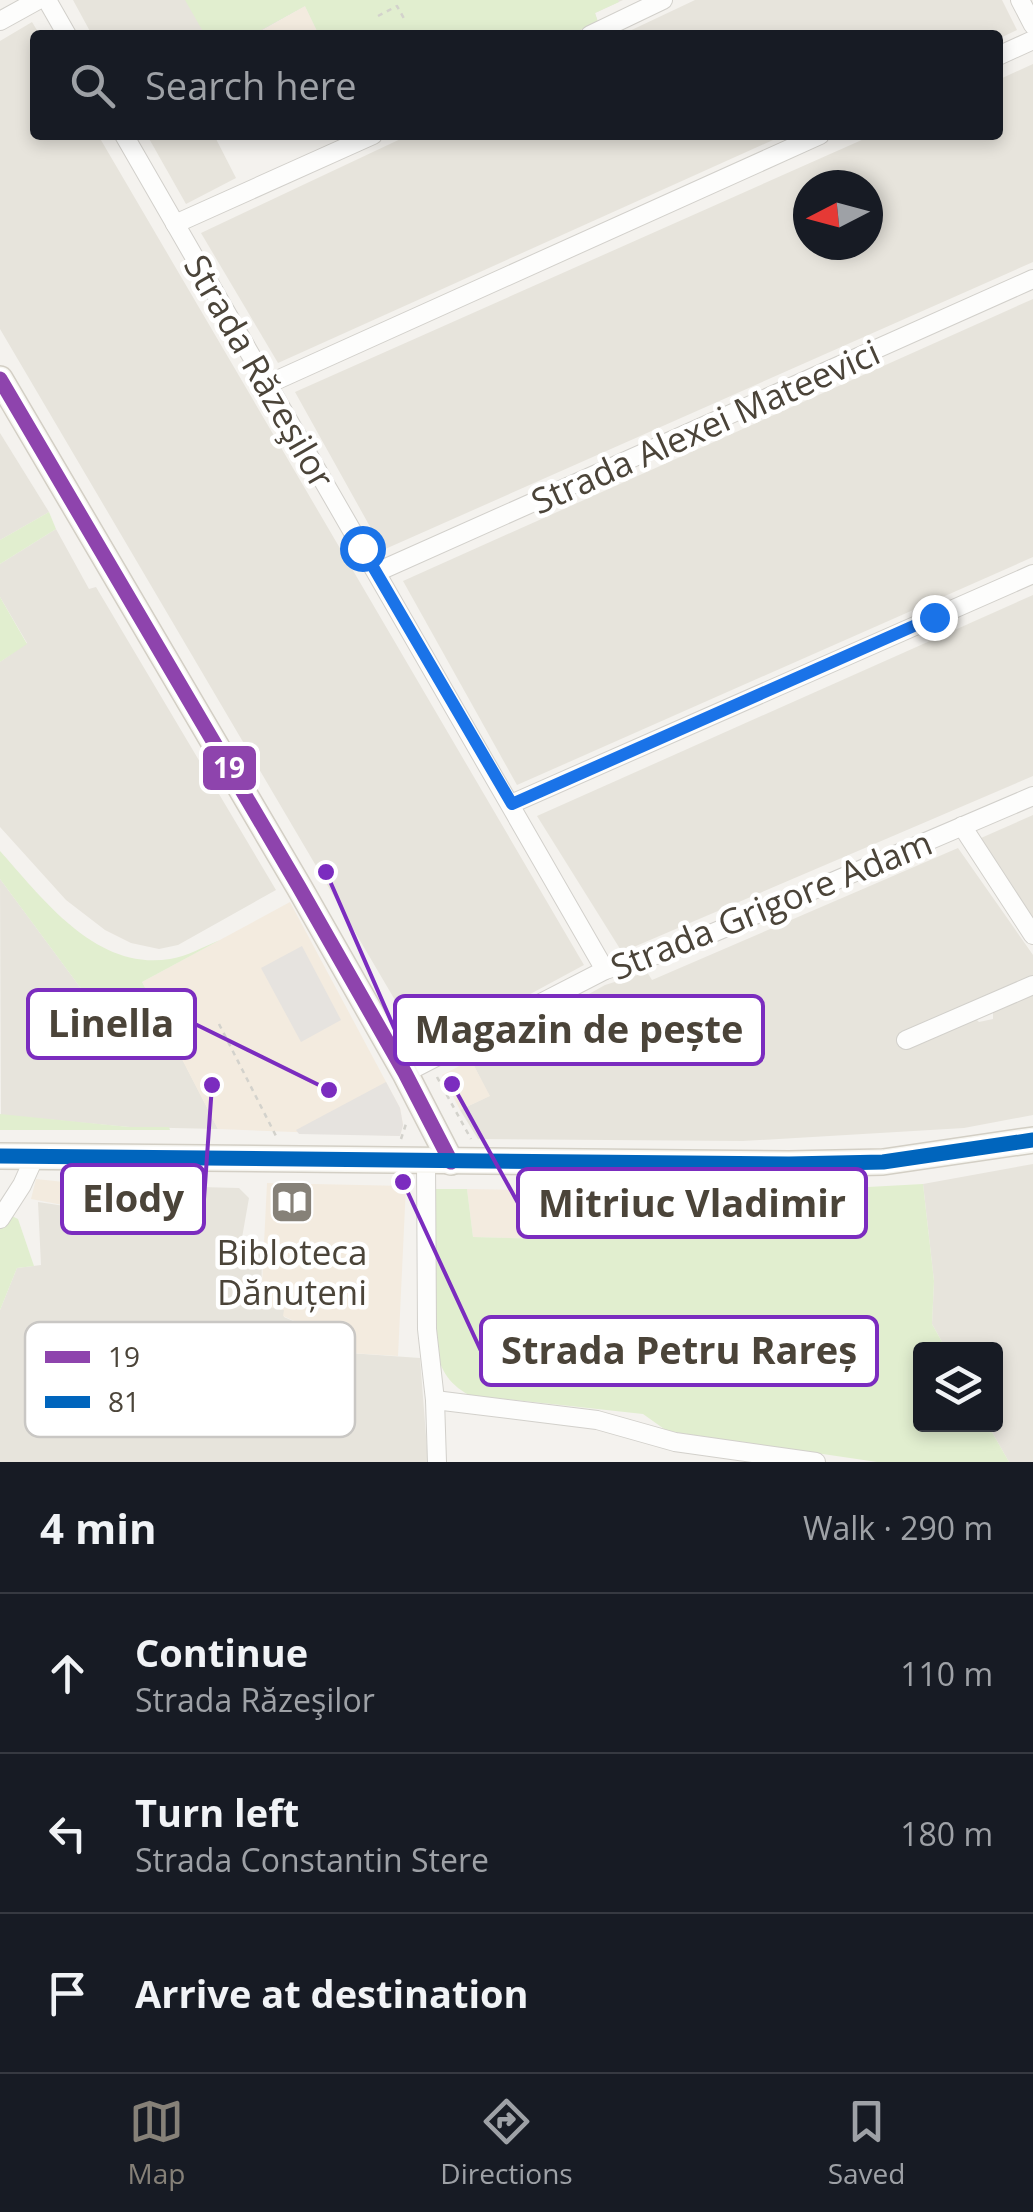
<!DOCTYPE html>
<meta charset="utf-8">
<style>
body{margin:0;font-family:"Open Sans",sans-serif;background:#242831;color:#f1f3f6}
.controls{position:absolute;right:30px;bottom:30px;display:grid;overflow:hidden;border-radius:10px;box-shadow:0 5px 15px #0003}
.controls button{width:90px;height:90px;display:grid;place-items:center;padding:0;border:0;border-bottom:2px solid #363941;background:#171b24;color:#f1f3f6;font:50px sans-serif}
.compass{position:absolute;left:793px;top:170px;width:90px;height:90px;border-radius:50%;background:#171b24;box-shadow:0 5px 15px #0003;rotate:264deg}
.stop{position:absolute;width:30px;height:30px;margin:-22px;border:8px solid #1a73e8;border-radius:50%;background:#fff}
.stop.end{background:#1a73e8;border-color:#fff;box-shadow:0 2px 10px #0008}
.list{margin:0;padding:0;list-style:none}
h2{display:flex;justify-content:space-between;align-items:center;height:130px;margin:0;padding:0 40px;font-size:42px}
h2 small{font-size:32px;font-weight:400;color:#9ea1a6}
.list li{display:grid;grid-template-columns:65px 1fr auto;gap:30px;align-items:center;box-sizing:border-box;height:160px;padding:0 40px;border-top:2px solid #363941}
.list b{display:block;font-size:38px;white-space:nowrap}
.list p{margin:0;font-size:32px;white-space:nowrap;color:#9ea1a6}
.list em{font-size:32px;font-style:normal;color:#9ea1a6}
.icon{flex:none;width:55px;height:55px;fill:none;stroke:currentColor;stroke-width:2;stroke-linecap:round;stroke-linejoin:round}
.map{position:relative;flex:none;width:1033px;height:1462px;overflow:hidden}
.search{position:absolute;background:#171b24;box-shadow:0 5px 15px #0003;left:30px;right:30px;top:30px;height:110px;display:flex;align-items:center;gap:25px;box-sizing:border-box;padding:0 35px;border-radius:10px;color:#9ea1a6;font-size:38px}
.sheet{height:610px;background:#171b24}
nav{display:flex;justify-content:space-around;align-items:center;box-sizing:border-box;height:140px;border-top:2px solid #363941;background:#171b24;font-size:28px;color:#9ea1a6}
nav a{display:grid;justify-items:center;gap:5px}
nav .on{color:#868178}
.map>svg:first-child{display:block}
.residential{fill:#e7e4dc;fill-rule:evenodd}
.commercial{fill:#f3ebdf}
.green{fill:#e1eecf}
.parking{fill:#e6e3df}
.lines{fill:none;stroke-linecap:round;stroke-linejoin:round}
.street-casing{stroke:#d2d0cb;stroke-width:20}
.secondary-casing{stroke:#d3cfc5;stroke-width:28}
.path{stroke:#d3d2cc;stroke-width:2.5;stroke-dasharray:5 5;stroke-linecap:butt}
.street{stroke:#fdfdfc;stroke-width:18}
.secondary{stroke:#f7f6f1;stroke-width:25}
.bus-1-casing{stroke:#fff;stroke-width:22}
.bus-2-casing{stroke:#fff;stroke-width:22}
.bus-1{stroke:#8e44ad;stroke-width:15}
.bus-2{stroke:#0065bd;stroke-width:15}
.route{stroke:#1a73e8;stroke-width:12}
.labels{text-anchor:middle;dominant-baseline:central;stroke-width:9;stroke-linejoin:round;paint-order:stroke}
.street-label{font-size:35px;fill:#4b4439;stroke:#fff}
.poi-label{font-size:35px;fill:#4b4439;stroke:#fff}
.key{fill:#fff;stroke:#c9c7c4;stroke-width:2.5}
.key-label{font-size:28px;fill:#4b4439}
.leader{fill:none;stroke:#7b2cbf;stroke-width:4}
.callout-dot{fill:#7b2cbf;stroke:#fff;stroke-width:4}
.callout{fill:#fff;stroke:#7b2cbf;stroke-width:4}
.callout-label{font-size:38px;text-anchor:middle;font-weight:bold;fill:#4b4439}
.line-badge{stroke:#fff;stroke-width:4}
.badge-label{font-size:28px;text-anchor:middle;font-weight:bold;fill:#fff}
</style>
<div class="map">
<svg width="1033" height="1462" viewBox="0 0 1033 1462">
<rect width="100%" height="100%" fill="#f4f2ee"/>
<g class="residential">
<path d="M73,0H623L595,13L598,22L569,35H319L305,6L261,31L263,35H92Z"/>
<path d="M695,0H1002L1017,30L998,39V35H621Z"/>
<path d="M32,22L40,35H35V135H98L584,965L425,1051L0,329V41Z"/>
<path d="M1033,64V262L383,550L295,392L873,135H998V80ZM808,185H868V245H808Z"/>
<path d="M147,135H214L236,178L186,204Z"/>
<path d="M409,135H784L278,363L201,233Z"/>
<path d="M1033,299V557L517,785L403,581Z"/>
<path d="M0,433L49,512L0,540Z"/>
<path d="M56,529L89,589L96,587L276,890L178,945L159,949L131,943L105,930L66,900L0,827V662L27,643L0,597V564Z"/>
<path d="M1033,595V776L622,952L537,816Z"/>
<path d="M1033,815V922L981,838Z"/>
<path d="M958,848L1033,955V978L900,1037L906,1050L976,1019L979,1022L993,1019V1010L1033,993V1115L964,1128L743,1141L478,1139L460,1110L489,1096L471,1060L605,985L647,972L652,980Z"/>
<path d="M0,879L91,1002L117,989L125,991L149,1031L157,1030L166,1041L172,1039L218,1129L129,1127L1,1115Z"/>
<path d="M1033,1164V1462H1009L988,1425L996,1424V1350L946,1349L932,1324L934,1281L923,1184Z"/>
<path d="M82,1184L239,1188L249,1198L240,1249L262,1255L261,1305L284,1310V1317L334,1339L335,1352L420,1358L428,1462H0V1310L17,1268L41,1265L38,1202L78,1208Z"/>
</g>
<g class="commercial">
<path d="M305,6L319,35H263L261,31Z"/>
<path d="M290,902L400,1108L403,1125L400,1136L218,1129L142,982Z"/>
<path d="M471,1060L490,1096L460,1110L442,1075Z"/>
<path d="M36,1179L82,1184L79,1208L31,1199Z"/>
<path d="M267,1183L406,1186L398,1356L334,1352V1339L283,1316L284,1310L261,1305Z"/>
<path d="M467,1189L566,1191L553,1239L473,1237Z"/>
</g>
<g class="green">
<path d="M185,0H618L619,2L595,13L598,22L569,35H319L305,6L261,30L263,35H205Z"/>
<path d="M49,512L56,529L0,564V540Z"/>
<path d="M0,597L27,644L0,662Z"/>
<path d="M0,851C43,899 96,971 170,959C186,957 205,946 220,940L142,982L172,1039L166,1042L157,1031L149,1032L125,991L117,989L91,1002L0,879Z"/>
<path d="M0,1114L129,1127H169L170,1130H0Z"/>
<path d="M923,1184L934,1281L932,1324L946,1349L920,1350V1424L988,1425L1009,1462H877L667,1431L643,1414L469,1395C447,1383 440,1368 434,1344L436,1189H467L473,1237L552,1239L566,1191L755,1193Z"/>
<path d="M12,1216L18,1219L34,1266L17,1268L0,1310V1229Z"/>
</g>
<g class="parking">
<path d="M302,946L341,1020L301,1042L261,968Z"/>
<path d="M386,1082L400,1108L403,1125L400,1136L299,1134L296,1130Z"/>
</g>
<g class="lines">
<g class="street-casing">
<g id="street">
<path d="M47,0L67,35"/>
<path d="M1020,0L1033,25"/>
<path d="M0,21L38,0"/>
<path d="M590,35L663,0"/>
<path d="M998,56L1033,40"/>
<path d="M124,135L605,970"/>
<path d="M175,224L373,135"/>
<path d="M266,385L820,135"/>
<path d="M377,572L1033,279"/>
<path d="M511,804L1033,574"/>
<path d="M962,826L1033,935"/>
<path d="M906,1040L1033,985"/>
<path d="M405,1073L605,970L673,950L1033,796"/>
<path d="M426,1162L427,1329L435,1400L437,1462"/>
<path d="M0,1219L22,1185L36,1154"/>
<path d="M435,1400L597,1420L675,1442L816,1462"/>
</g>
</g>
<g class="secondary-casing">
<g id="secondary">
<path d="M0,379L299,887L405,1073L451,1162"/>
<path d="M0,1156L789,1164L883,1162L1033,1140"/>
</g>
</g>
<g class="path">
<path d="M378,16L397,6L406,22"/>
<path d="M219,1024L276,1136"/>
<path d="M437,1077L471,1139"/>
<path d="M401,1139L406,1124"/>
<path d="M674,1184L675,1196L684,1204"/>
</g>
<use href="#street" class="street"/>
<use href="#secondary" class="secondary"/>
<g class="bus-1-casing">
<path id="bus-1" d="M0,379L299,887L405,1073L451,1162"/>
</g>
<g class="bus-2-casing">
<path id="bus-2" d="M0,1156L789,1164L883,1162L1033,1140"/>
</g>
<use href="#bus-1" class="bus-1"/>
<use href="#bus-2" class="bus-2"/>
</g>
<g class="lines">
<path class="route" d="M362,548L512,804L934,617"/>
</g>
<defs>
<g id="library-square" transform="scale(2.25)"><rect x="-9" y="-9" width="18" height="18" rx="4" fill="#868178" stroke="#fff"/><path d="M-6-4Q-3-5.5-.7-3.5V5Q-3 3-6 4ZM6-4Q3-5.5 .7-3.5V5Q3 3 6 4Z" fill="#fff"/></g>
</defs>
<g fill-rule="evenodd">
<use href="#library-square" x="292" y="1202"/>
</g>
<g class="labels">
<g class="street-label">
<text transform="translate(260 371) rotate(60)">Strada Răzeşilor</text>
<text transform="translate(705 426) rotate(-24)">Strada Alexei Mateevici</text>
<text transform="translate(771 904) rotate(-22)">Strada Grigore Adam</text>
</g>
<g class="poi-label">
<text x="292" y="1251">Bibloteca<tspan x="292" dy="40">Dănuțeni</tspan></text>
</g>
</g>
<rect x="25" y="1322" width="330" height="115" rx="15" class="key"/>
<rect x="45" y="1351" width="45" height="12" fill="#8e44ad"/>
<rect x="45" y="1396" width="45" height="12" fill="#0065bd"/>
<g class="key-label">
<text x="108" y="1367">19</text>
<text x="108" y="1412">81</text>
</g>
<path class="leader" d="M329 1090L195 1024M326 872L395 1030M212 1085L204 1199M452 1084L518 1203M403 1182L481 1351"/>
<g class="callout-dot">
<circle cx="329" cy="1090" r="10"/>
<circle cx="326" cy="872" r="10"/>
<circle cx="212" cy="1085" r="10"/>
<circle cx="452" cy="1084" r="10"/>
<circle cx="403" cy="1182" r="10"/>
</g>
<g class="callout">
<rect x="28" y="990" width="167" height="68" rx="10"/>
<rect x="395" y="996" width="368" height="68" rx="10"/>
<rect x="62" y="1165" width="142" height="68" rx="10"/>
<rect x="518" y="1169" width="348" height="68" rx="10"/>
<rect x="481" y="1317" width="396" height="68" rx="10"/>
</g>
<g class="callout-label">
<text x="111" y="1037">Linella</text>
<text x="579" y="1043">Magazin de pește</text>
<text x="133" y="1212">Elody</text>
<text x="692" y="1217">Mitriuc Vladimir</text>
<text x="679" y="1364">Strada Petru Rareș</text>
</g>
<rect class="line-badge" x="201" y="744" width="57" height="48" rx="10" fill="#8e44ad"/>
<g class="badge-label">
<text x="229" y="778">19</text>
</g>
</svg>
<div class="controls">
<button><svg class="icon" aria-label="layers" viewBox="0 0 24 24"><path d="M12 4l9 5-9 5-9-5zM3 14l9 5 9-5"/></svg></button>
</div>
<svg class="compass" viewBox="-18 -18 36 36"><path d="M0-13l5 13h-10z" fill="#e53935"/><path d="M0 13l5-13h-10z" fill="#9ea1a6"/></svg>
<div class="stop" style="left:362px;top:548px"></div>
<div class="stop end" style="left:934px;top:617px"></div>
<div class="search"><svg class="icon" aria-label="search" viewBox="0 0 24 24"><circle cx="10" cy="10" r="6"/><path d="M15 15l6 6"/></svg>Search here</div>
</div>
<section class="sheet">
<h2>4 min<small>Walk · 290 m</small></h2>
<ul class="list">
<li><svg class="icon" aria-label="ahead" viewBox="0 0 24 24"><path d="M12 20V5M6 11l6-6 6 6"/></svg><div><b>Continue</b><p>Strada Răzeşilor</p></div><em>110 m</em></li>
<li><svg class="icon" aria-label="left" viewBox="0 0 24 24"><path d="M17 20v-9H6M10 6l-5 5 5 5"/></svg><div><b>Turn left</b><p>Strada Constantin Stere</p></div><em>180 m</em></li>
<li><svg class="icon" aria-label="arrive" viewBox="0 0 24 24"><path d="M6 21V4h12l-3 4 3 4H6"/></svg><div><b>Arrive at destination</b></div></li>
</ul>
</section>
<nav>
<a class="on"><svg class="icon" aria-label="map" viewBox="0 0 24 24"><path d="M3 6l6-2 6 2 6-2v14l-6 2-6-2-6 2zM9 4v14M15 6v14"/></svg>Map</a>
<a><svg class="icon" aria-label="directions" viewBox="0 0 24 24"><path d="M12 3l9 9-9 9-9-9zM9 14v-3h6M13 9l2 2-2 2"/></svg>Directions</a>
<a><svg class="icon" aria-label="saved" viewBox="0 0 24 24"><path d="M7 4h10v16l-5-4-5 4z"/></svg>Saved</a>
</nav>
